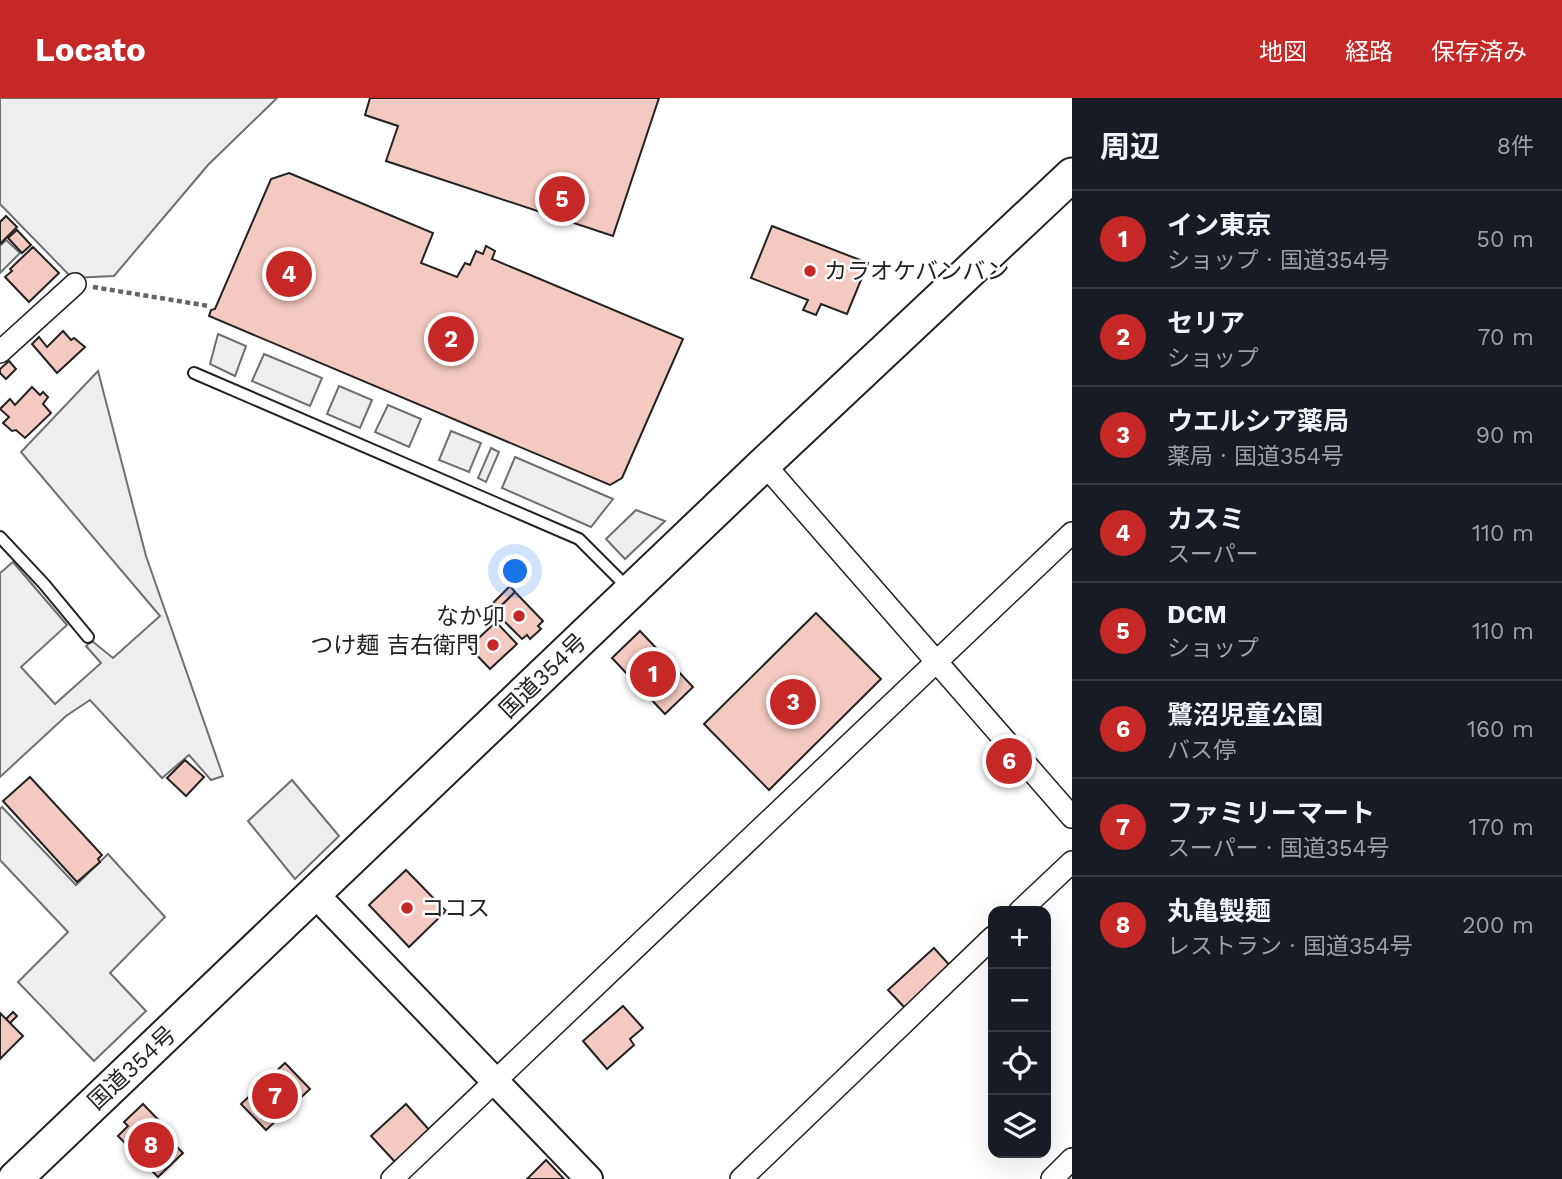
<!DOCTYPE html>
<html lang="ja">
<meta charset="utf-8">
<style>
body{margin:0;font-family:"Work Sans","Noto Sans JP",sans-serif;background:#20242c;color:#f1f3f6}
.controls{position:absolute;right:21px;bottom:21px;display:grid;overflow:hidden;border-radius:14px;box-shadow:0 7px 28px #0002}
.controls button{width:63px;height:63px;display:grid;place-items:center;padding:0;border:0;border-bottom:2px solid #363941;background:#171b24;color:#f1f3f6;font:35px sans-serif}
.you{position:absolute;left:516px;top:474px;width:24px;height:24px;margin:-18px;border:5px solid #fff;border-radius:50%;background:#1a73e8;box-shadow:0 0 0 10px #1a73e833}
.badge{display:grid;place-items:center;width:46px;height:46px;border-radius:50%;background:#c62828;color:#fff;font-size:23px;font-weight:700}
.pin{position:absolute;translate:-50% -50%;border:4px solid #fff;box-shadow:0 2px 7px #0006}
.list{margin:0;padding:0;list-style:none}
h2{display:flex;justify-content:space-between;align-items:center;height:91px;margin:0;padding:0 28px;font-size:30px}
h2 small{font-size:23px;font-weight:400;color:#9ea1a6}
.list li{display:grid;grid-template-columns:46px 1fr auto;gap:21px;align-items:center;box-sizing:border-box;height:98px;padding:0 28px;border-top:2px solid #363941}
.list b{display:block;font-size:26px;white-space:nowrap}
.list p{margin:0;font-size:23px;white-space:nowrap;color:#9ea1a6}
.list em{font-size:23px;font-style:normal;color:#9ea1a6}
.icon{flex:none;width:38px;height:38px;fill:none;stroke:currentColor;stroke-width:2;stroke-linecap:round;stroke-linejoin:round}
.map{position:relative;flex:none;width:1072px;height:1081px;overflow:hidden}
header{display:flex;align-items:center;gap:42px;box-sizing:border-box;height:98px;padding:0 35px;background:#c62828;color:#fff}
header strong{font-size:33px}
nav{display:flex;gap:38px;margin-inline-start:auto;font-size:24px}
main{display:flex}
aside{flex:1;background:#171b24}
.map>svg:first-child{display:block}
.green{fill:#eee;stroke:#6f6f6f;stroke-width:2}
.building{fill:#f3c9c0;stroke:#222;stroke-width:2}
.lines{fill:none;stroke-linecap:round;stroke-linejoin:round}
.service-casing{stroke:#222;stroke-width:14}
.minor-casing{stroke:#222;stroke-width:24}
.tertiary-casing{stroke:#222;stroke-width:30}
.trunk-casing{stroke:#222;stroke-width:37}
.path{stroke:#646464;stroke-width:4.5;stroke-dasharray:5 3.5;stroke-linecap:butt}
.service{stroke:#fff;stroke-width:10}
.minor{stroke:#fff;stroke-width:21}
.tertiary{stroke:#fff;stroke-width:26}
.trunk{stroke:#fff;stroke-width:33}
.poi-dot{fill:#c62828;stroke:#fff;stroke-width:2.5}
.labels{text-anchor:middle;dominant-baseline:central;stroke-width:5;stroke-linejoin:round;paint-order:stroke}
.poi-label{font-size:23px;fill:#222;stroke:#fff;text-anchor:start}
.street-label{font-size:23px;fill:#222;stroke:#fff}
</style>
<header>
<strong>Locato</strong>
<nav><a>地図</a><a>経路</a><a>保存済み</a></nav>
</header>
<main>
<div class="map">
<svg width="1072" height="1081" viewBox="0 0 1072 1081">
<rect width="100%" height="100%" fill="#fff"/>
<g class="green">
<path d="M0,0H277L208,67L114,178L72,180L0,106Z"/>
<path d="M6,142L20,155L0,175V148Z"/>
<path d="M218,236L246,248L235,278L210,266Z"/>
<path d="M264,256L322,280L310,308L252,283Z"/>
<path d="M98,273L146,458L223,678L211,682L189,657L162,680L90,602L66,618L0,679V475L13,464L67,527L21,569L55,606L101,565L86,548L92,543L113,560L160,518L21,354Z"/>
<path d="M339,288L372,302L360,330L327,316Z"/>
<path d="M388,307L421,321L409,349L375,334Z"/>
<path d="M451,333L481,345L469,374L439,362Z"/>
<path d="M491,350L499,354L486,384L478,380Z"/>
<path d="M515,359L613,401L591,429L502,390Z"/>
<path d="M636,412L665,423L625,461L606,441Z"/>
<path d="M292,682L339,738L295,781L248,723Z"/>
<path d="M2,709L76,787L108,756L165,819L110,875L146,913L94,963L18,884L68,834L0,762V711Z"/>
</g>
<g class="building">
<path d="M370,0H659L613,138L386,63L398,28L365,17Z"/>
<path d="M289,75L433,135L421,165L457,179L465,165L470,167L476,153L483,156L486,148L495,153L492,161L683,241L622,380L610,387L209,218L211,212L215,211L271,81Z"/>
<path d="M6,118L17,129L0,146V124Z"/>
<path d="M772,128L868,165L847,216L821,206L816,217L803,212L808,202L751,180Z"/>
<path d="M17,132L31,147L22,155L8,140Z"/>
<path d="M33,149L59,175L29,204L5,179L12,173L10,171Z"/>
<path d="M63,233L71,242L74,240L85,249L57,275L32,246L39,239L47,249Z"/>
<path d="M9,263L16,271L6,281L0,275V271Z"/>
<path d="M32,289L40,297L43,294L48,299L43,306L51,315L25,340L16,332L12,333L3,325L9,319L0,311L10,301L15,307Z"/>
<path d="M510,488L515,494L495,514L490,508Z"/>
<path d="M515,494L543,523L538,528L541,531L530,541L527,537L522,541L495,514Z"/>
<path d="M816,515L881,581L769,692L704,626Z"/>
<path d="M496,524L517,546L490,571L469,549Z"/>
<path d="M640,533L693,589L665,616L612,560Z"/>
<path d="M185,662L204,679L186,698L167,680Z"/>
<path d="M30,679L102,757L98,761L100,764L77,784L3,703Z"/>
<path d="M406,772L446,813L409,849L369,807Z"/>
<path d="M934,850L953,871L907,912L888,892Z"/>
<path d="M623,908L643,930L630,941L634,947L607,971L583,943Z"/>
<path d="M13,914L17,918L10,925L6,921Z"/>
<path d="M0,915L23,938L0,961Z"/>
<path d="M285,965L310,991L266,1032L241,1006Z"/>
<path d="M143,1006L172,1036L168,1040L183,1055L158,1079L118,1038L128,1028L124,1024Z"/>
<path d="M406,1006L431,1034L396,1065L371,1038Z"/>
<path d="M546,1062L564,1081H527Z"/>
</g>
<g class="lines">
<g class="service-casing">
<g id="service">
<path d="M194,275L579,441L629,491"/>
<path d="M0,439L44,486L88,539"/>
</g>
</g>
<g class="minor-casing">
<g id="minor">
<path d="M0,254L75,186"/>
<path d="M764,366L1072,719"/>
<path d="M1020,813L1072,764"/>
<path d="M392,1081L1072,435"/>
<path d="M741,1081L993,839"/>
<path d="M1052,1081L1072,1061"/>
</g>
</g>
<g class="tertiary-casing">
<path id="tertiary" d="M315,796L589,1081"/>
</g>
<g class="trunk-casing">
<path id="trunk" d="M15,1081L764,366L1072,77"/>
</g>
<path class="path" d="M93,189L209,208"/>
<use href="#service" class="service"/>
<use href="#minor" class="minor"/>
<use href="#tertiary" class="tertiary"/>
<use href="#trunk" class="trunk"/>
</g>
<g class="poi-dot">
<circle cx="810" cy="173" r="7"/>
<circle cx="519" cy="518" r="7"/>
<circle cx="493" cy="547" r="7"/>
<circle cx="407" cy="810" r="7"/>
</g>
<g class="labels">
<g class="poi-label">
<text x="824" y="173">カラオケバンバン</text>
<text x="505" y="518" text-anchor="end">なか卯</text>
<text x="479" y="547" text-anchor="end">つけ麺 吉右衛門</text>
<text x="421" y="810">ココス</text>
</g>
<g class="street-label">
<text transform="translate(543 578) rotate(-44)">国道354号</text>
<text transform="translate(132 970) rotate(-43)">国道354号</text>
</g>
</g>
</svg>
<div class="controls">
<button>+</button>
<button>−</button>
<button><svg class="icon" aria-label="locate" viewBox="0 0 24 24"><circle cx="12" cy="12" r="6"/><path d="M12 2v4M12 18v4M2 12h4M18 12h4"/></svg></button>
<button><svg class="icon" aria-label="layers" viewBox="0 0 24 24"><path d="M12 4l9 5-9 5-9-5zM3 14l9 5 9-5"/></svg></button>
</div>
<div class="you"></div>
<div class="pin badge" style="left:653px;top:576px">1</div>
<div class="pin badge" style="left:451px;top:241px">2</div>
<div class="pin badge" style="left:793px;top:604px">3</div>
<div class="pin badge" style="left:289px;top:176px">4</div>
<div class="pin badge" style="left:562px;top:101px">5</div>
<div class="pin badge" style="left:1009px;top:663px">6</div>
<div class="pin badge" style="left:275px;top:998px">7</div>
<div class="pin badge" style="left:151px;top:1047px">8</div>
</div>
<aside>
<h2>周辺<small>8件</small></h2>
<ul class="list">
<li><span class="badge">1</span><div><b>イン東京</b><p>ショップ · 国道354号</p></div><em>50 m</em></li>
<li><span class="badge">2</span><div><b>セリア</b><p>ショップ</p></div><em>70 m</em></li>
<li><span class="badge">3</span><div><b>ウエルシア薬局</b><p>薬局 · 国道354号</p></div><em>90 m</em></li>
<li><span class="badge">4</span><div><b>カスミ</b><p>スーパー</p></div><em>110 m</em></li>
<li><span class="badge">5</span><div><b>DCM</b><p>ショップ</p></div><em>110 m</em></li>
<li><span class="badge">6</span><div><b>鷺沼児童公園</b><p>バス停</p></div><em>160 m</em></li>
<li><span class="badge">7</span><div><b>ファミリーマート</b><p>スーパー · 国道354号</p></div><em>170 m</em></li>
<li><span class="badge">8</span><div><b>丸亀製麺</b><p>レストラン · 国道354号</p></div><em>200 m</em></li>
</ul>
</aside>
</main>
